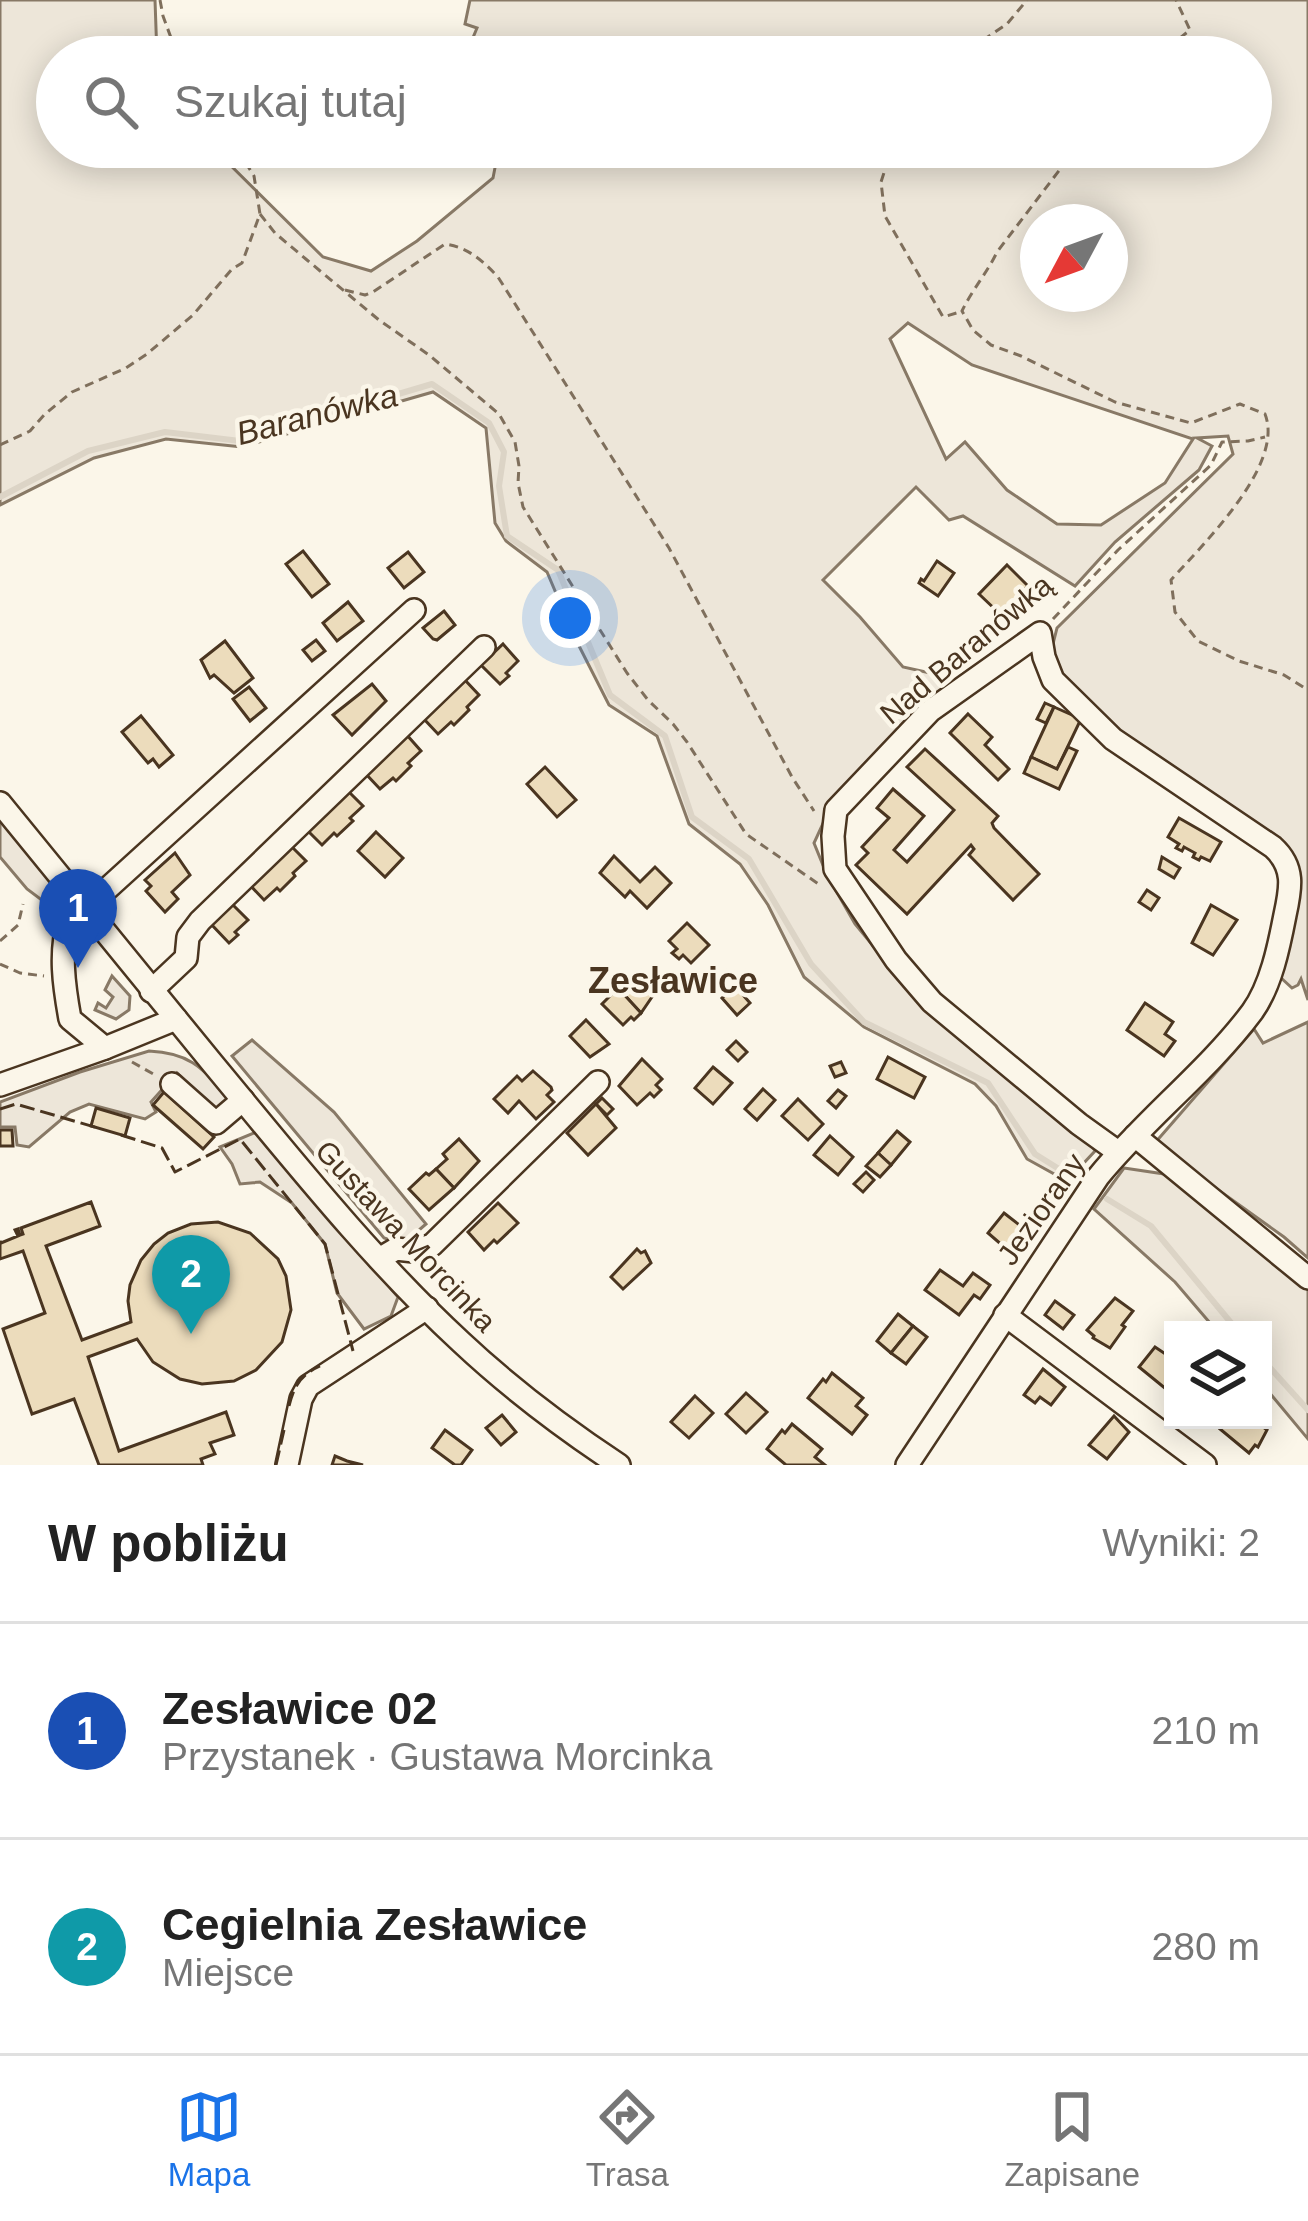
<!DOCTYPE html>
<html lang="pl">
<meta charset="utf-8">
<style>
body{margin:0;font-family:Arial,sans-serif;background:#f2f2f2;color:#222}
.controls{position:absolute;right:36px;bottom:36px;display:grid;overflow:hidden;border-radius:0px;box-shadow:0 6px 30px #0003}
.controls button{width:108px;height:108px;display:grid;place-items:center;padding:0;border:0;border-bottom:3px solid #e0e0e0;background:#fff;color:#222;font:60px sans-serif}
.compass{position:absolute;left:1020px;top:204px;width:108px;height:108px;border-radius:50%;background:#fff;box-shadow:0 6px 30px #0003;rotate:229deg}
.you{position:absolute;left:570px;top:618px;width:42px;height:42px;margin:-30px;border:9px solid #fff;border-radius:50%;background:#1a73e8;box-shadow:0 0 0 18px #1a73e833}
.badge{display:grid;place-items:center;width:78px;height:78px;border-radius:50%;background:#1a73e8;color:#fff;font-size:39px;font-weight:700}
.pin{position:absolute;translate:-50% -99px;filter:drop-shadow(0 3px 6px #0008)}
.pin::after{content:'';position:absolute;top:63px;width:42px;height:36px;background:inherit;clip-path:polygon(0 0,100% 0,50% 100%)}
.list{margin:0;padding:0;list-style:none}
h2{display:flex;justify-content:space-between;align-items:center;height:156px;margin:0;padding:0 48px;font-size:51px}
h2 small{font-size:39px;font-weight:400;color:#767676}
.list li{display:grid;grid-template-columns:78px 1fr auto;gap:36px;align-items:center;box-sizing:border-box;height:216px;padding:0 48px;border-top:3px solid #e0e0e0}
.list b{display:block;font-size:45px;white-space:nowrap}
.list p{margin:0;font-size:39px;white-space:nowrap;color:#767676}
.list em{font-size:39px;font-style:normal;color:#767676}
.icon{flex:none;width:66px;height:66px;fill:none;stroke:currentColor;stroke-width:2;stroke-linecap:round;stroke-linejoin:round}
.map{position:relative;flex:none;width:1308px;height:1465px;overflow:hidden}
.search{position:absolute;background:#fff;box-shadow:0 6px 30px #0003;left:36px;right:36px;top:36px;height:132px;display:flex;align-items:center;gap:30px;box-sizing:border-box;padding:0 42px;border-radius:66px;color:#767676;font-size:45px}
.sheet{height:588px;background:#fff}
nav{display:flex;justify-content:space-around;align-items:center;box-sizing:border-box;height:168px;border-top:3px solid #e0e0e0;background:#fff;font-size:33px;color:#767676}
nav a{display:grid;justify-items:center;gap:6px}
nav .on{color:#1a73e8}
.map>svg:first-child{display:block}
.green{fill:#ede6d9;stroke:#887966;stroke-width:3;fill-rule:evenodd}
.lines{fill:none;stroke-linecap:round;stroke-linejoin:round}
.stream{stroke:#dcd4c6;stroke-width:6}
.building{fill:#ecdcbc;stroke:#4a3520;stroke-width:3}
.minor-casing{stroke:#4a3520;stroke-width:26}
.path{stroke:#7f6f5c;stroke-width:3;stroke-dasharray:9 6;stroke-linecap:butt}
.minor{stroke:#fbf6e9;stroke-width:21}
.fence{stroke:#4a3520;stroke-width:3;stroke-dasharray:15 6;stroke-linecap:butt}
.labels{text-anchor:middle;dominant-baseline:central;stroke-width:9;stroke-linejoin:round;paint-order:stroke}
.street-label{font-size:30px;fill:#4a3520;stroke:#fbf6e9}
.water-label{font-size:33px;font-style:italic;fill:#4a3520;stroke:#fbf6e9}
.quarter-label{font-size:36px;font-weight:bold;fill:#4a3520;stroke:#fbf6e9}
</style>
<div class="map">
<svg width="1308" height="1465" viewBox="0 0 1308 1465">
<rect width="100%" height="100%" fill="#fbf6e9"/>
<g class="green">
<path d="M0,0H155L157,57H57V147H212L323,257L371,271L417,241L493,178L499,147H1251V57H468L467,52L477,28L465,24L470,0H1308V1000L1301,979L1298,985L1292,988L1279,976L1299,873L1291,855L1117,736L1049,660L1057,628L1233,454L1228,436L1197,438L1212,446L1199,470L1115,542L1075,586L963,516L949,520L916,487L823,580L860,617L903,667L939,675L951,685L862,767L831,806L814,843L827,875L855,924L925,1009L1088,1139L1095,1151L1067,1181L1027,1159L996,1106L975,1084L864,1027L804,977L768,905L740,864L689,824L657,736L609,705L575,638L547,572L506,541L495,523L486,428L433,392L242,447L166,439L94,458L0,505ZM1038,222H1110V294H1038ZM908,323L972,365L1193,439L1165,483L1101,525L1057,524L1007,490L965,442L946,459L890,339Z"/>
<path d="M0,817L52,882L47,904L27,889L0,857Z"/>
<path d="M112,976L130,996L129,1010L116,1019L95,1010L98,1003L106,1008L113,997L105,990Z"/>
<path d="M1308,1022V1258L1284,1237L1154,1144L1254,1029L1263,1043Z"/>
<path d="M252,1040L334,1112L426,1224L403,1244L384,1238L232,1056Z"/>
<path d="M149,1051C191,1053 202,1068 229,1098L228,1108L217,1111L177,1073L151,1102L156,1112L145,1119L89,1104L70,1112L29,1147L17,1145L15,1127H0V1102L80,1072Z"/>
<path d="M256,1132L398,1297L391,1316L364,1329L337,1293L325,1244L292,1203L260,1182L240,1184L232,1164L220,1147Z"/>
<path d="M1124,1168L1164,1174L1274,1252L1308,1290V1439L1263,1385V1330H1216L1175,1282L1094,1209Z"/>
</g>
<g class="lines">
<g class="stream">
<path d="M0,497L88,451L165,432L240,441L432,384L489,423L504,452L499,486L507,536L558,570L610,695L665,736L692,817L749,859L811,964L864,1022L988,1083L1035,1154L1075,1179"/>
<path d="M1107,1199L1151,1226L1237,1330"/>
<path d="M1263,1360L1308,1410"/>
</g>
</g>
<g class="building">
<path d="M303,551L329,584L312,597L286,564Z"/>
<path d="M408,552L424,572L404,588L388,568Z"/>
<path d="M937,561L954,573L938,596L919,583L921,579L924,581Z"/>
<path d="M1007,565L1028,586L1000,614L979,594Z"/>
<path d="M348,602L363,621L337,641L323,623Z"/>
<path d="M444,611L455,625L437,640L433,639L423,628Z"/>
<path d="M974,636L983,647L975,654L966,643Z"/>
<path d="M316,640L325,651L312,661L303,650Z"/>
<path d="M225,641L253,678L234,693L214,675L210,678L201,660Z"/>
<path d="M503,644L518,661L506,673L509,676L500,684L481,665Z"/>
<path d="M464,679L479,695L467,707L469,710L454,725L451,722L438,734L423,718Z"/>
<path d="M372,684L386,701L352,735L333,715Z"/>
<path d="M249,687L266,708L250,721L233,699Z"/>
<path d="M1045,703L1054,707L1046,723L1037,719Z"/>
<path d="M1054,707L1081,719L1057,769L1031,757Z"/>
<path d="M968,714L992,737L985,745L1009,769L998,780L950,733Z"/>
<path d="M141,716L173,755L159,767L153,759L148,763L122,732Z"/>
<path d="M406,734L421,751L408,763L411,766L396,781L393,778L380,789L365,773Z"/>
<path d="M1068,747L1077,751L1059,789L1024,773L1031,757L1057,769Z"/>
<path d="M925,749L998,816L992,823L994,828L1039,874L1013,900L969,855L974,849L971,845L907,914L856,865L868,853L862,847L889,818L877,808L893,789L924,816L894,850L907,862L954,810L907,767Z"/>
<path d="M545,767L576,800L557,817L527,784Z"/>
<path d="M347,790L363,806L350,818L353,821L337,836L334,833L322,845L306,829Z"/>
<path d="M1179,818L1221,842L1210,861L1201,857L1199,860L1193,857L1195,853L1184,847L1182,851L1176,848L1179,844L1168,837Z"/>
<path d="M376,832L403,858L385,877L358,851Z"/>
<path d="M290,845L306,861L293,873L295,876L280,891L277,888L264,900L249,884Z"/>
<path d="M175,853L190,875L172,892L178,899L165,912L146,891L151,886L145,880Z"/>
<path d="M614,856L640,882L655,867L671,883L647,908L630,891L625,897L600,873Z"/>
<path d="M1162,857L1180,868L1174,878L1159,869Z"/>
<path d="M1147,890L1159,898L1151,910L1139,902Z"/>
<path d="M232,904L248,920L235,932L238,935L229,943L211,924Z"/>
<path d="M1211,905L1237,920L1213,955L1192,943Z"/>
<path d="M687,923L709,945L691,963L683,955L679,959L672,953L677,949L669,941Z"/>
<path d="M633,973L654,994L641,1013L618,988Z"/>
<path d="M735,986L750,1003L737,1015L722,998Z"/>
<path d="M618,988L641,1013L634,1020L631,1017L623,1025L602,1004Z"/>
<path d="M1145,1003L1173,1022L1165,1034L1175,1041L1164,1056L1127,1030Z"/>
<path d="M586,1020L609,1044L590,1057L570,1036Z"/>
<path d="M736,1041L747,1052L738,1061L727,1050Z"/>
<path d="M888,1057L925,1077L914,1098L877,1079Z"/>
<path d="M642,1059L662,1079L656,1085L661,1090L654,1097L650,1093L637,1105L619,1086Z"/>
<path d="M841,1062L846,1073L835,1077L830,1066Z"/>
<path d="M713,1067L732,1083L713,1104L695,1088Z"/>
<path d="M533,1071L551,1087L552,1090L547,1095L554,1102L536,1119L519,1101L508,1113L494,1099L517,1076L522,1081Z"/>
<path d="M763,1089L775,1100L757,1120L745,1109Z"/>
<path d="M838,1090L846,1096L836,1108L828,1101Z"/>
<path d="M164,1092L214,1137L203,1149L153,1105Z"/>
<path d="M602,1098L613,1109L607,1115L596,1104Z"/>
<path d="M798,1099L823,1124L808,1140L782,1116Z"/>
<path d="M596,1104L616,1128L588,1155L567,1133Z"/>
<path d="M96,1108L130,1118L125,1136L91,1126Z"/>
<path d="M0,1130H12L13,1146H0Z"/>
<path d="M897,1131L910,1142L891,1165L878,1153Z"/>
<path d="M830,1136L853,1157L838,1175L814,1155Z"/>
<path d="M459,1139L479,1161L454,1188L436,1169L447,1159L443,1154Z"/>
<path d="M878,1153L891,1165L880,1177L866,1166Z"/>
<path d="M436,1169L454,1188L429,1210L409,1189L426,1173L429,1175Z"/>
<path d="M866,1172L874,1180L863,1192L854,1184Z"/>
<path d="M91,1202L100,1226L46,1246L82,1340L131,1322L128,1301L130,1285L141,1260L154,1244L168,1233L191,1224L218,1222L250,1233L278,1259L286,1276L291,1310L282,1342L256,1370L234,1381L202,1384L180,1379L153,1362L137,1339L88,1357L119,1451L226,1412L234,1435L210,1443L215,1454L201,1459L203,1465H99L74,1399L32,1414L3,1329L45,1313L23,1251L0,1259V1241L1,1243L18,1236L15,1230L18,1229L20,1235L23,1234L21,1228Z"/>
<path d="M498,1203L518,1223L497,1243L494,1240L484,1250L468,1232Z"/>
<path d="M1004,1213L1027,1231L1010,1252L988,1233Z"/>
<path d="M637,1249L641,1253L645,1251L651,1263L623,1289L611,1277Z"/>
<path d="M940,1270L963,1286L973,1273L990,1285L980,1299L974,1295L959,1315L925,1290Z"/>
<path d="M1115,1298L1133,1311L1122,1325L1125,1327L1110,1348L1093,1338L1094,1336L1087,1330Z"/>
<path d="M1055,1301L1074,1315L1063,1329L1045,1315Z"/>
<path d="M898,1314L913,1326L891,1353L877,1341Z"/>
<path d="M913,1326L927,1337L906,1364L891,1353Z"/>
<path d="M1155,1347L1173,1359V1383L1166,1389L1139,1367Z"/>
<path d="M1043,1369L1065,1387L1051,1405L1040,1397L1035,1403L1024,1395Z"/>
<path d="M832,1373L863,1398L856,1406L867,1415L852,1434L808,1398L823,1379L826,1382Z"/>
<path d="M746,1393L767,1412L746,1433L726,1414Z"/>
<path d="M695,1396L713,1413L689,1438L671,1422Z"/>
<path d="M502,1415L516,1432L501,1445L486,1428Z"/>
<path d="M1114,1416L1129,1432L1107,1459L1089,1445Z"/>
<path d="M1227,1420H1254L1267,1430L1258,1447L1255,1445L1249,1453L1220,1429Z"/>
<path d="M792,1424L822,1449L815,1457L825,1465H786L767,1449L782,1430L785,1433Z"/>
<path d="M445,1430L472,1450L461,1465H455L432,1448Z"/>
<path d="M335,1456L347,1461L363,1465H332Z"/>
</g>
<g class="lines">
<g class="minor-casing">
<g id="minor">
<path d="M0,803C71,890 142,977 213,1064C292,1159 370,1258 461,1342C510,1388 563,1428 619,1465"/>
<path d="M151,991L186,958L188,937L200,921L484,647"/>
<path d="M105,1048L70,1019C64,986 59,952 69,919L86,908L414,610"/>
<path d="M172,1084L216,1123L243,1100"/>
<path d="M0,1085L105,1048L176,1019"/>
<path d="M1135,1136L1308,1278"/>
<path d="M379,1259L396,1249L414,1251L432,1245L598,1082"/>
<path d="M1005,1315L1205,1465"/>
<path d="M287,1465L301,1399L308,1386L427,1308"/>
<path d="M907,1465L1098,1177C1145,1119 1208,1071 1252,1012C1271,986 1279,946 1285,915C1291,888 1295,867 1273,847L1113,739L1053,680L1044,657L1040,633L930,711L836,810L833,836L835,869L896,960L932,1002L1079,1124L1118,1152"/>
</g>
</g>
<g class="path">
<path d="M160,0L163,16L178,57"/>
<path d="M958,57L1007,24L1027,0"/>
<path d="M1156,57L1190,30L1176,0"/>
<path d="M897,147L890,154L881,182L885,216L943,317L960,312"/>
<path d="M1077,147L997,252C987,273 972,290 962,311L973,330L991,345L1021,356L1115,402L1191,423L1240,404L1265,414C1285,465 1203,544 1171,580L1175,612L1198,641L1239,661L1284,675L1308,690"/>
<path d="M260,214L275,233L307,260L379,320L429,355L499,414L515,442L519,466L518,483L523,507L627,673L648,700L673,724L687,742L746,834L820,885"/>
<path d="M345,290L365,295L373,292L445,244C468,247 483,261 498,277L669,548L792,777L814,811"/>
<path d="M0,445L30,431L45,414L72,392L126,368L147,354L193,315L232,269L242,263L260,214L254,176L236,147"/>
<path d="M1053,619L1118,550L1211,465L1222,442L1248,441L1265,437"/>
<path d="M0,941L18,925L23,904"/>
<path d="M0,964L20,973L44,976"/>
<path d="M132,1062L155,1075"/>
</g>
<use href="#minor" class="minor"/>
<g class="fence">
<path d="M0,1109L16,1104L98,1128"/>
<path d="M121,1135L162,1148L175,1172L240,1139L325,1244L353,1351"/>
<path d="M289,1406C294,1386 300,1375 320,1366"/>
<path d="M276,1465L284,1430"/>
</g>
</g>
<g class="labels">
<g class="street-label">
<text transform="translate(966 649) rotate(-40)">Nad Baranówką</text>
<text transform="translate(1041 1209) rotate(-55)">Jeziorany</text>
<text transform="translate(406 1236) rotate(47)">Gustawa Morcinka</text>
</g>
<g class="water-label">
<text transform="translate(317 414) rotate(-14)">Baranówka</text>
</g>
<g class="quarter-label">
<text x="673" y="980">Zesławice</text>
</g>
</g>
</svg>
<div class="controls">
<button><svg class="icon" aria-label="layers" viewBox="0 0 24 24"><path d="M12 4l9 5-9 5-9-5zM3 14l9 5 9-5"/></svg></button>
</div>
<svg class="compass" viewBox="-18 -18 36 36"><path d="M0-13l5 13h-10z" fill="#e53935"/><path d="M0 13l5-13h-10z" fill="#767676"/></svg>
<div class="you"></div>
<div class="pin badge" style="left:78px;top:968px;background:#1a4fb4">1</div>
<div class="pin badge" style="left:191px;top:1334px;background:#0f9aa8">2</div>
<div class="search"><svg class="icon" aria-label="search" viewBox="0 0 24 24"><circle cx="10" cy="10" r="6"/><path d="M15 15l6 6"/></svg>Szukaj tutaj</div>
</div>
<section class="sheet">
<h2>W pobliżu<small>Wyniki: 2</small></h2>
<ul class="list">
<li><span class="badge" style="background:#1a4fb4">1</span><div><b>Zesławice 02</b><p>Przystanek · Gustawa Morcinka</p></div><em>210 m</em></li>
<li><span class="badge" style="background:#0f9aa8">2</span><div><b>Cegielnia Zesławice</b><p>Miejsce</p></div><em>280 m</em></li>
</ul>
</section>
<nav>
<a class="on"><svg class="icon" aria-label="map" viewBox="0 0 24 24"><path d="M3 6l6-2 6 2 6-2v14l-6 2-6-2-6 2zM9 4v14M15 6v14"/></svg>Mapa</a>
<a><svg class="icon" aria-label="directions" viewBox="0 0 24 24"><path d="M12 3l9 9-9 9-9-9zM9 14v-3h6M13 9l2 2-2 2"/></svg>Trasa</a>
<a><svg class="icon" aria-label="saved" viewBox="0 0 24 24"><path d="M7 4h10v16l-5-4-5 4z"/></svg>Zapisane</a>
</nav>
